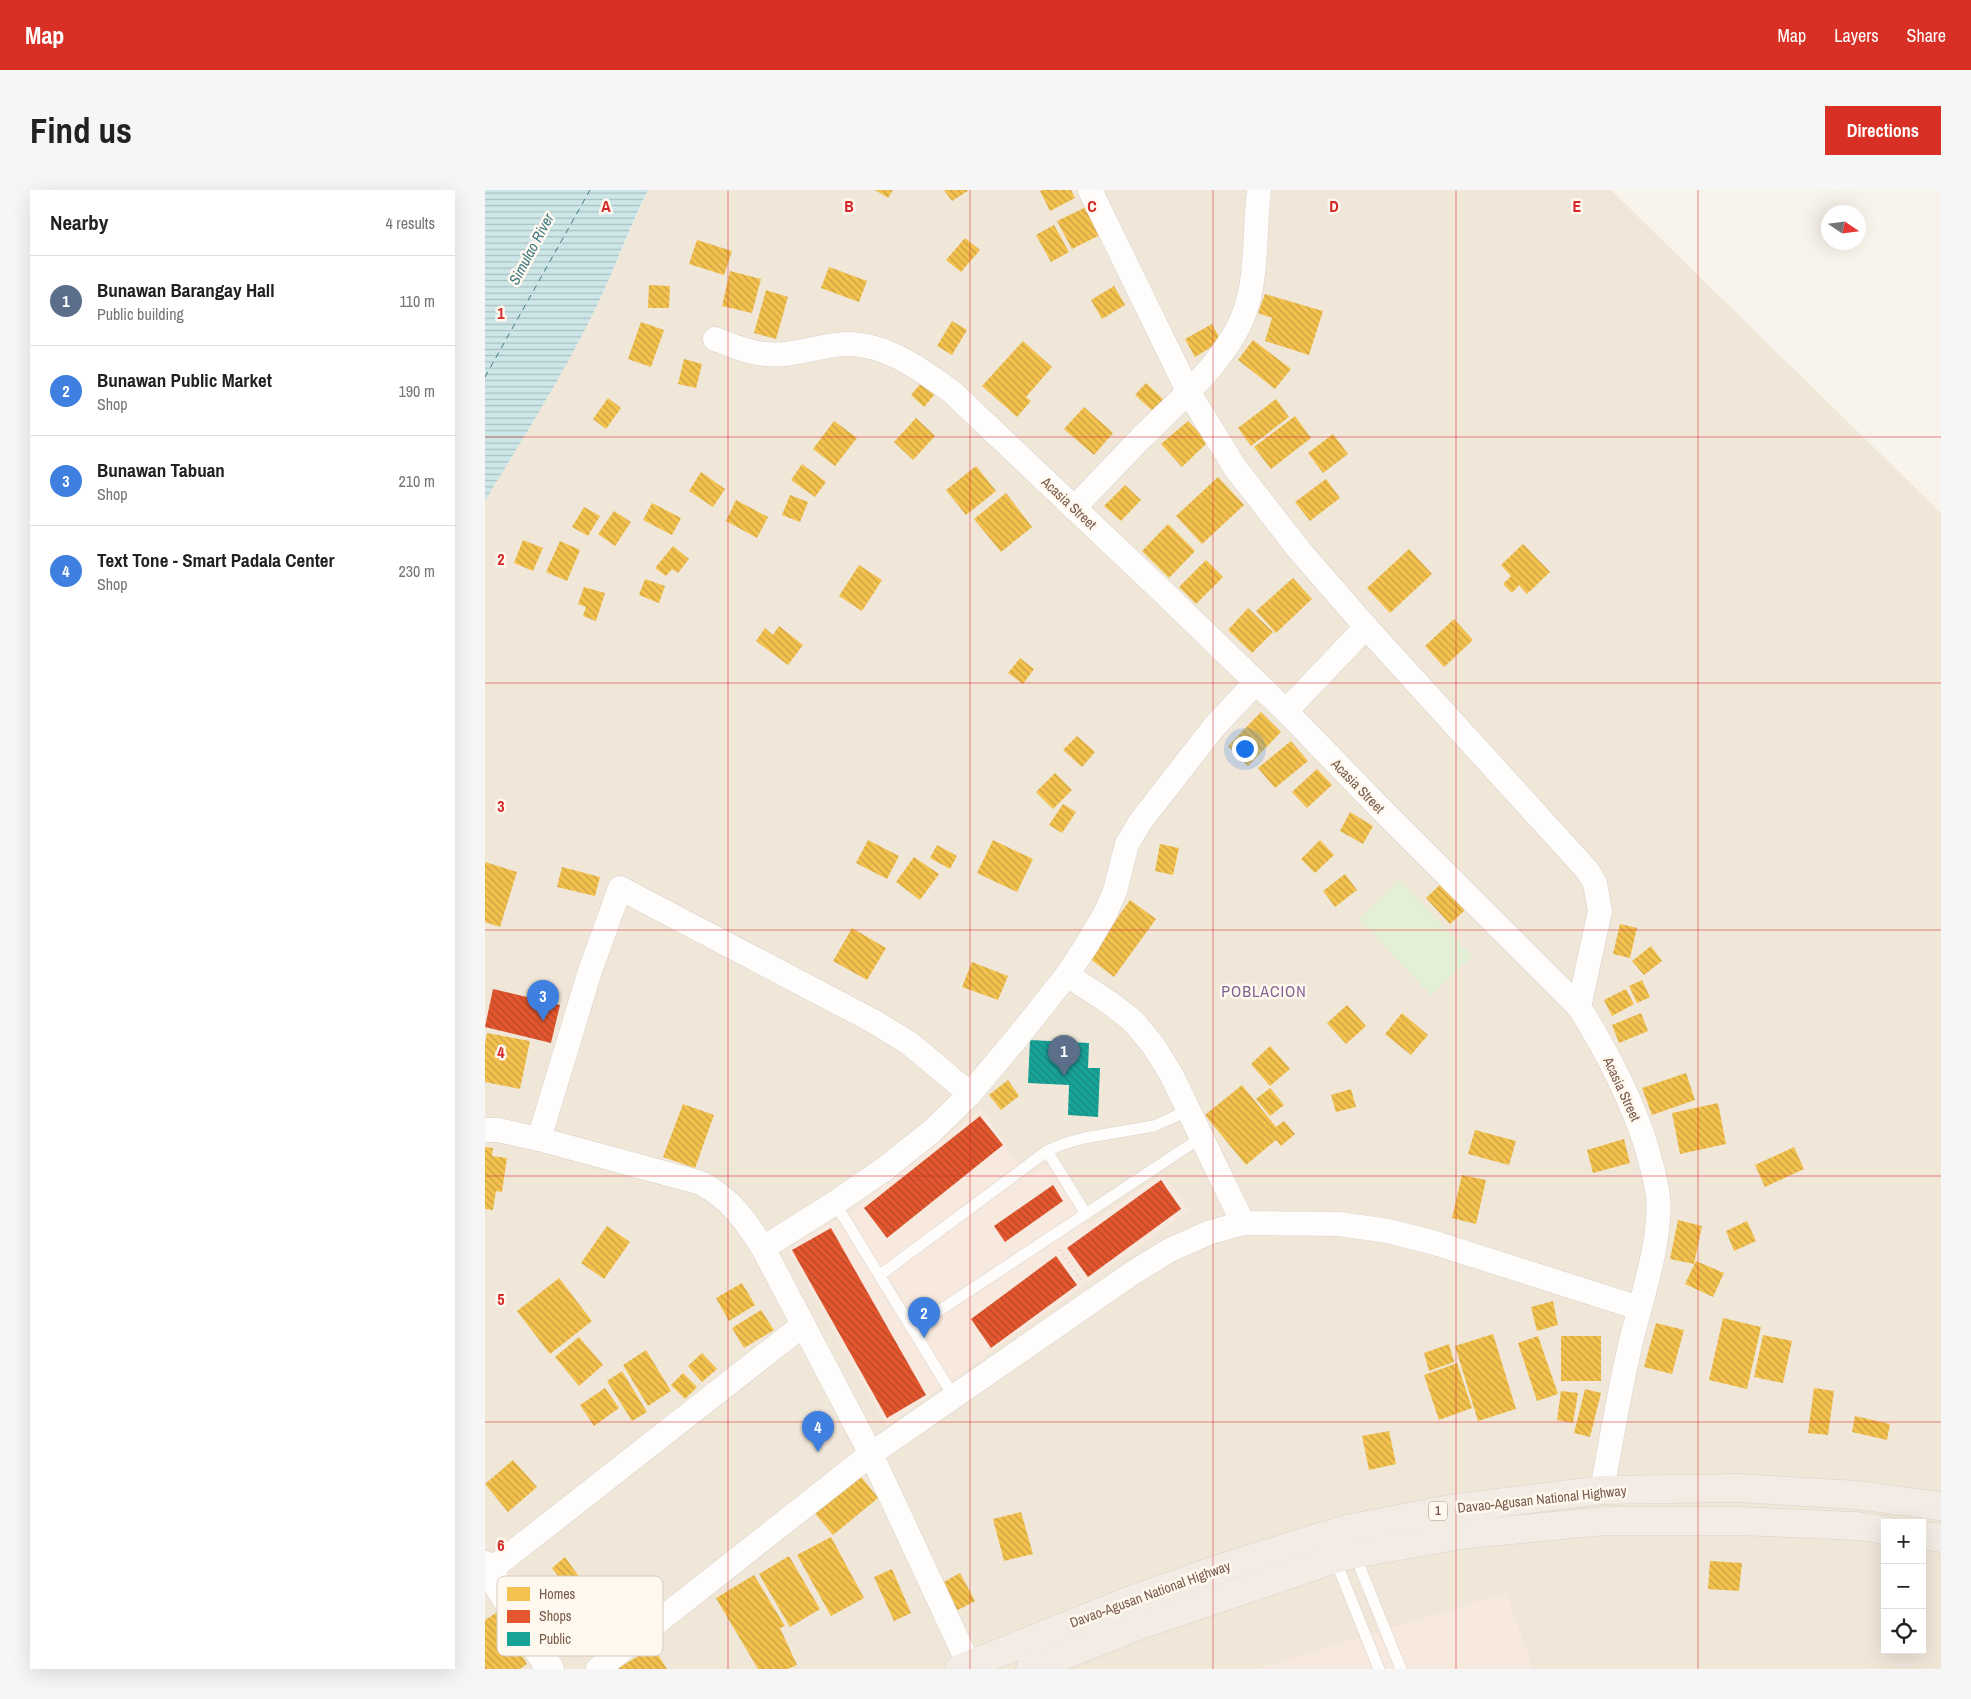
<!DOCTYPE html>
<meta charset="utf-8">
<style>
body{margin:0;font-family:"Archivo Narrow",sans-serif;background:#f6f6f6;color:#222}
.controls{position:absolute;right:15px;bottom:15px;display:grid;overflow:hidden;border-radius:0px;box-shadow:0 5px 20px #0002}
.controls button{width:45px;height:45px;display:grid;place-items:center;padding:0;border:0;border-bottom:1px solid #e0e0e0;background:#fff;color:#222;font:25px sans-serif}
.compass{position:absolute;left:1336px;top:15px;width:45px;height:45px;border-radius:50%;background:#fff;box-shadow:0 5px 20px #0002;rotate:103deg}
.you{position:absolute;left:759px;top:558px;width:18px;height:18px;margin:-12px;border:4px solid #fff;border-radius:50%;background:#1a73e8;box-shadow:0 0 0 8px #1a73e833}
.badge{display:grid;place-items:center;width:32px;height:32px;border-radius:50%;background:#d93025;color:#fff;font-size:16px;font-weight:700}
.pin{position:absolute;translate:-50% -41px;filter:drop-shadow(0 1px 2px #0008)}
.pin::after{content:'';position:absolute;top:26px;width:18px;height:15px;background:inherit;clip-path:polygon(0 0,100% 0,50% 100%)}
.list{margin:0;padding:0;list-style:none}
h2{display:flex;justify-content:space-between;align-items:center;height:65px;margin:0;padding:0 20px;font-size:21px}
h2 small{font-size:16px;font-weight:400;color:#767676}
.list li{display:grid;grid-template-columns:32px 1fr auto;gap:15px;align-items:center;box-sizing:border-box;height:90px;padding:0 20px;border-top:1px solid #e0e0e0}
.list b{display:block;font-size:19px;white-space:nowrap}
.list p{margin:0;font-size:16px;white-space:nowrap;color:#767676}
.list em{font-size:16px;font-style:normal;color:#767676}
.icon{flex:none;width:28px;height:28px;fill:none;stroke:currentColor;stroke-width:2;stroke-linecap:round;stroke-linejoin:round}
.map{position:relative;flex:none;width:1456px;height:1479px;overflow:hidden;border-radius:0px}
header{display:flex;align-items:center;gap:30px;box-sizing:border-box;height:70px;padding:0 25px;background:#d93025;color:#fff}
header strong{font-size:24px}
nav{display:flex;gap:28px;margin-inline-start:auto;font-size:18px}
.intro{display:flex;align-items:center;justify-content:space-between;box-sizing:border-box;height:120px;padding:0 30px}
h1{margin:0;font-size:35px}
.button{padding:12px 22px;border-radius:0px;background:#d93025;color:#fff;font-size:18px;font-weight:700}
main{display:flex;gap:30px;padding:0 30px}
aside{flex:1;background:#fff;border-radius:0px;box-shadow:0 5px 20px #0002}
.map>svg:first-child{display:block}
.residential{fill:#f1e7d9;fill-rule:evenodd}
.commercial{fill:#f8e9df}
.pitch{fill:#e4f0d6}
.water{fill:url(#water-rules)}
.homes{fill:url(#homes-back-hatch)}
.shops{fill:url(#shops-back-hatch)}
.public{fill:url(#public-back-hatch)}
.lines{fill:none;stroke-linecap:round;stroke-linejoin:round}
.ferry{stroke:#3f7985;stroke-width:1;stroke-dasharray:6 5;stroke-linecap:butt}
.service-casing{stroke:#d7d1ca;stroke-width:12}
.minor-casing{stroke:#d7d1ca;stroke-width:25}
.secondary-casing{stroke:#d8d0c8;stroke-width:29}
.trunk-casing{stroke:#dad1c9;stroke-width:29}
.path{stroke:#dbd3cd;stroke-width:3;stroke-dasharray:1 4;stroke-linecap:butt}
.service{stroke:#fefdfc;stroke-width:11}
.minor{stroke:#fefdfc;stroke-width:24}
.secondary{stroke:#fefdfc;stroke-width:28}
.trunk{stroke:#f2ece4;stroke-width:28}
.grid{fill:none;stroke:#d62828;stroke-width:1;stroke-opacity:0.55}
.labels{text-anchor:middle;dominant-baseline:central;stroke-width:5;stroke-linejoin:round;paint-order:stroke}
.shield{fill:#fff8ee;stroke:#a08a7b;stroke-width:1}
.shield-label{font-size:12px;font-weight:bold;fill:#785b4a}
.street-label{font-size:14px;fill:#785b4a;stroke:#fff8ee}
.water-label{font-size:15px;font-style:italic;fill:#3f7985;stroke:#fff8ee}
.quarter-label{font-size:16px;letter-spacing:1px;fill:#846294;stroke:#fff8ee}
.key{fill:#fff8ee;stroke:#d6c9bd;stroke-width:1}
.key-label{font-size:14px;fill:#785b4a}
.grid-label{font-size:16px;text-anchor:middle;font-weight:bold;fill:#d62828;stroke:#fff8ee;stroke-width:5;stroke-linejoin:round;paint-order:stroke}
</style>
<header>
<strong>Map</strong>
<nav><a>Map</a><a>Layers</a><a>Share</a></nav>
</header>
<div class="intro"><h1>Find us</h1><a class="button">Directions</a></div>
<main>
<aside>
<h2>Nearby<small>4 results</small></h2>
<ul class="list">
<li><span class="badge" style="background:#5c6f8a">1</span><div><b>Bunawan Barangay Hall</b><p>Public building</p></div><em>110 m</em></li>
<li><span class="badge" style="background:#3f7fe0">2</span><div><b>Bunawan Public Market</b><p>Shop</p></div><em>190 m</em></li>
<li><span class="badge" style="background:#3f7fe0">3</span><div><b>Bunawan Tabuan</b><p>Shop</p></div><em>210 m</em></li>
<li><span class="badge" style="background:#3f7fe0">4</span><div><b>Text Tone - Smart Padala Center</b><p>Shop</p></div><em>230 m</em></li>
</ul>
</aside>
<div class="map">
<svg width="1456" height="1479" viewBox="0 0 1456 1479">
<defs>
<pattern id="water-rules" width="6" height="5" patternUnits="userSpaceOnUse" patternTransform="scale(1.25)"><rect width="6" height="5" fill="#cde7e9"/><path d="M0 2.5h6" fill="none" stroke="#abbebf"/></pattern>
<pattern id="homes-back-hatch" width="6" height="6" patternUnits="userSpaceOnUse" patternTransform="scale(1.25)"><rect width="6" height="6" fill="#f2c14e"/><path d="M-1 5l2 2M0 0l6 6M5-1l2 2" fill="none" stroke="#c9a043"/></pattern>
<pattern id="shops-back-hatch" width="6" height="6" patternUnits="userSpaceOnUse" patternTransform="scale(1.25)"><rect width="6" height="6" fill="#e4572e"/><path d="M-1 5l2 2M0 0l6 6M5-1l2 2" fill="none" stroke="#b44828"/></pattern>
<pattern id="public-back-hatch" width="6" height="6" patternUnits="userSpaceOnUse" patternTransform="scale(1.25)"><rect width="6" height="6" fill="#17a398"/><path d="M-1 5l2 2M0 0l6 6M5-1l2 2" fill="none" stroke="#1a887e"/></pattern>
</defs>
<rect width="100%" height="100%" fill="#f8f4ec"/>
<path class="residential" d="M163,0H1126L1456,323V1479H0V311L64,204L98,143L117,105ZM1400,1333H1437V1460H1400Z"/>
<g class="commercial">
<path d="M496,919L543,987L562,975L603,1035L677,984L704,1020L402,1236L303,1059L376,1014Z"/>
<path d="M1021,1403L1048,1479H771Z"/>
</g>
<path class="pitch" d="M915,690L987,766L946,805L874,729Z"/>
<path class="water" d="M0,0H163C146,34 133,70 117,105C84,176 41,243 0,311Z"/>
<g class="homes">
<path d="M390,0H408L403,8Z"/>
<path d="M459,0H484L467,11Z"/>
<path d="M558,0H586L590,8L565,21L555,1Z"/>
<path d="M601,17L615,45L587,59L572,31Z"/>
<path d="M569,35L584,62L566,72L551,45Z"/>
<path d="M480,48L495,60L476,82L461,70Z"/>
<path d="M212,50L247,61L239,85L204,74Z"/>
<path d="M344,77L382,91L374,112L336,98Z"/>
<path d="M245,81L276,89L267,123L237,116Z"/>
<path d="M164,95L185,96L184,118H163Z"/>
<path d="M629,96L640,115L617,129L606,110Z"/>
<path d="M281,100L303,107L291,149L269,143Z"/>
<path d="M780,104L838,121L824,165L780,151L787,128L773,123Z"/>
<path d="M467,131L482,140L467,165L452,156Z"/>
<path d="M156,132L179,140L166,177L143,169Z"/>
<path d="M727,134L736,151L710,167L700,149Z"/>
<path d="M768,150L806,179L790,199L753,170Z"/>
<path d="M538,151L567,177L541,207L546,211L532,227L497,196Z"/>
<path d="M199,169L217,174L211,198L193,194Z"/>
<path d="M437,192L450,204L439,217L426,205Z"/>
<path d="M661,193L682,213L671,224L650,205Z"/>
<path d="M123,208L136,218L121,239L108,229Z"/>
<path d="M791,209L804,227L766,256L753,238Z"/>
<path d="M599,217L628,243L609,265L579,239Z"/>
<path d="M810,226L826,248L786,279L769,257Z"/>
<path d="M431,228L450,246L428,270L409,252Z"/>
<path d="M349,231L372,248L350,276L328,259Z"/>
<path d="M703,231L723,252L697,277L676,254Z"/>
<path d="M848,244L863,264L838,283L823,263Z"/>
<path d="M317,274L341,292L330,307L306,290Z"/>
<path d="M491,276L511,301L481,325L461,300Z"/>
<path d="M216,282L240,299L228,317L204,301Z"/>
<path d="M733,287L759,315L717,354L691,326Z"/>
<path d="M841,289L855,308L825,331L810,312Z"/>
<path d="M640,295L656,310L636,331L619,316Z"/>
<path d="M521,303L547,337L516,362L489,329Z"/>
<path d="M305,305L323,312L315,332L297,325Z"/>
<path d="M251,310L283,327L272,348L241,331Z"/>
<path d="M167,313L196,328L187,345L158,330Z"/>
<path d="M99,317L115,326L103,346L87,337Z"/>
<path d="M129,321L146,332L130,356L113,344Z"/>
<path d="M683,334L710,361L684,388L657,361Z"/>
<path d="M38,350L58,358L48,381L29,373Z"/>
<path d="M75,351L95,360L82,391L61,382Z"/>
<path d="M1038,354L1065,382L1042,404L1034,395L1027,403L1018,394L1026,386L1016,375Z"/>
<path d="M188,356L204,369L193,383L187,379L181,386L170,378Z"/>
<path d="M924,359L947,384L905,423L882,398Z"/>
<path d="M721,370L738,387L711,414L694,397Z"/>
<path d="M374,375L397,390L377,421L354,406Z"/>
<path d="M808,388L827,409L791,443L771,421Z"/>
<path d="M160,389L180,396L174,413L154,405Z"/>
<path d="M99,397L120,403L111,431L98,426L101,417L93,414Z"/>
<path d="M763,418L788,442L767,463L743,440Z"/>
<path d="M969,429L988,450L959,477L940,456Z"/>
<path d="M294,436L318,455L303,475L271,451L280,438L288,445Z"/>
<path d="M535,468L549,479L538,494L523,483Z"/>
<path d="M776,522L796,542L763,576L743,556Z"/>
<path d="M592,546L610,562L597,577L578,560Z"/>
<path d="M806,551L823,571L790,598L773,578Z"/>
<path d="M832,579L847,595L822,618L807,602Z"/>
<path d="M570,583L587,600L568,619L551,602Z"/>
<path d="M578,614L591,622L577,643L564,635Z"/>
<path d="M865,622L888,636L878,654L855,641Z"/>
<path d="M383,650L414,666L402,689L371,673Z"/>
<path d="M508,650L548,669L532,702L492,683Z"/>
<path d="M835,650L849,665L830,683L816,669Z"/>
<path d="M675,654L694,658L688,685L670,681Z"/>
<path d="M452,655L472,666L465,679L445,668Z"/>
<path d="M429,667L454,684L435,710L411,692Z"/>
<path d="M0,672L32,682L15,737L0,732Z"/>
<path d="M77,677L115,687L110,706L72,697Z"/>
<path d="M860,684L872,700L850,717L838,701Z"/>
<path d="M957,693L981,719L965,734L941,708Z"/>
<path d="M645,710L671,729L629,787L604,768Z"/>
<path d="M1135,734L1152,738L1145,768L1128,764Z"/>
<path d="M367,738L401,758L382,790L348,771Z"/>
<path d="M1166,756L1177,771L1159,785L1147,771Z"/>
<path d="M487,772L523,786L513,810L477,797Z"/>
<path d="M1157,790L1165,807L1152,813L1144,796Z"/>
<path d="M1141,799L1149,814L1127,826L1119,810Z"/>
<path d="M862,815L881,836L861,854L842,833Z"/>
<path d="M917,823L943,845L926,865L900,844Z"/>
<path d="M1156,823L1163,841L1134,853L1127,835Z"/>
<path d="M2,843L45,851L35,899L0,892V853Z"/>
<path d="M785,856L805,879L785,896L766,874Z"/>
<path d="M1201,883L1210,910L1167,925L1157,898Z"/>
<path d="M523,890L534,906L516,920L504,905Z"/>
<path d="M757,895L791,937L799,931L810,944L796,956L791,950L761,975L720,925Z"/>
<path d="M785,898L799,915L785,926L771,909Z"/>
<path d="M866,899L871,917L851,922L846,905Z"/>
<path d="M1233,913L1241,954L1195,964L1187,923Z"/>
<path d="M198,914L229,925L210,978L178,967Z"/>
<path d="M990,940L1031,951L1024,975L983,964Z"/>
<path d="M1139,949L1145,973L1108,983L1102,960Z"/>
<path d="M0,957L8,958L7,966L22,968L17,1002L11,1001L8,1020L0,1019Z"/>
<path d="M1309,957L1319,979L1280,997L1270,975Z"/>
<path d="M977,985L1001,990L991,1034L967,1028Z"/>
<path d="M1193,1030L1217,1036L1209,1074L1185,1069Z"/>
<path d="M1262,1031L1271,1051L1249,1061L1241,1041Z"/>
<path d="M122,1036L145,1052L119,1089L96,1073Z"/>
<path d="M1211,1071L1239,1083L1228,1107L1200,1094Z"/>
<path d="M74,1088L107,1131L65,1164L32,1121Z"/>
<path d="M257,1093L270,1115L244,1131L231,1108Z"/>
<path d="M1068,1111L1073,1135L1052,1141L1046,1117Z"/>
<path d="M276,1120L289,1140L259,1158L247,1138Z"/>
<path d="M1238,1128L1276,1137L1262,1199L1224,1190Z"/>
<path d="M1171,1133L1199,1140L1187,1184L1159,1177Z"/>
<path d="M1008,1144L1031,1219L993,1231L970,1156Z"/>
<path d="M1278,1145L1307,1151L1298,1193L1269,1187Z"/>
<path d="M1053,1146L1073,1204L1052,1211L1033,1153Z"/>
<rect x="1076" y="1146" width="40" height="45"/>
<path d="M94,1147L118,1175L94,1196L70,1167Z"/>
<path d="M964,1154L969,1172L944,1181L939,1163Z"/>
<path d="M161,1160L186,1201L163,1216L138,1175Z"/>
<path d="M217,1163L232,1179L217,1192L203,1176Z"/>
<path d="M972,1173L987,1218L954,1230L939,1185Z"/>
<path d="M137,1181L162,1222L147,1231L122,1191Z"/>
<path d="M198,1183L212,1197L200,1209L186,1195Z"/>
<path d="M120,1198L134,1218L109,1236L95,1215Z"/>
<path d="M1329,1198L1349,1201L1343,1245L1323,1243Z"/>
<path d="M1100,1199L1116,1203L1105,1247L1089,1243Z"/>
<path d="M1076,1201L1093,1203L1088,1233L1072,1230Z"/>
<path d="M1370,1226L1405,1234L1402,1250L1367,1242Z"/>
<path d="M904,1241L911,1274L884,1280L877,1246Z"/>
<path d="M28,1270L52,1297L23,1322L0,1294Z"/>
<path d="M374,1284L393,1308L348,1345L328,1321Z"/>
<path d="M536,1322L548,1364L519,1371L508,1329Z"/>
<path d="M346,1347L379,1408L346,1426L312,1365Z"/>
<path d="M304,1366L335,1419L305,1437L274,1384Z"/>
<path d="M80,1367L95,1388L82,1398L67,1378Z"/>
<path d="M1225,1371L1257,1373L1254,1401L1223,1399Z"/>
<path d="M407,1379L426,1423L409,1431L389,1387Z"/>
<path d="M475,1383L490,1411L471,1421L457,1393Z"/>
<path d="M269,1385L300,1436L295,1438L312,1475L303,1479H273L231,1408Z"/>
<path d="M11,1423L42,1474L35,1479H0V1430Z"/>
<path d="M168,1457L182,1479H132Z"/>
</g>
<g class="shops">
<path d="M8,799L75,815L66,853L0,837Z"/>
<path d="M495,926L518,955L402,1048L379,1018Z"/>
<path d="M676,990L696,1019L603,1087L582,1058Z"/>
<path d="M568,995L578,1011L520,1052L509,1036Z"/>
<path d="M346,1038L441,1205L402,1228L307,1060Z"/>
<path d="M571,1066L592,1095L506,1158L486,1129Z"/>
</g>
<path class="public" d="M545,850L604,853L603,878H615L613,927L583,925L584,895L543,893Z"/>
<g class="lines">
<path class="ferry" d="M0,187L105,0"/>
<g class="service-casing">
<g id="service">
<path d="M562,961L601,1024"/>
<path d="M350,1013L469,1207"/>
<path d="M395,1085L562,961L578,954L599,948L669,936L704,920"/>
<path d="M428,1138L717,947"/>
<path d="M870,1365L916,1479"/>
<path d="M850,1369L894,1479"/>
</g>
</g>
<g class="minor-casing">
<g id="minor">
<path d="M605,0L704,203L751,279L815,361L881,437L1102,680L1110,693L1115,721L1094,817"/>
<path d="M230,149C246,155 263,163 281,164C308,167 334,155 361,154C400,153 437,180 467,202L678,402L801,521L895,618L1094,817C1121,860 1144,904 1160,952C1165,971 1171,988 1173,1007C1177,1052 1155,1112 1145,1156C1134,1203 1126,1252 1117,1300"/>
<path d="M589,318C611,295 633,272 655,249C691,213 741,172 759,124C773,86 769,41 774,0"/>
<path d="M801,521L881,437"/>
<path d="M582,785L625,813L648,831L668,855L686,884L758,1033"/>
<path d="M0,940H13L54,949L216,993C247,1010 259,1029 278,1058L386,1264L486,1479"/>
<path d="M54,949L105,781L135,698L388,831L424,853L485,904"/>
<path d="M278,1058L350,1013L398,980L446,942L485,904L532,848L582,785L601,756L620,724L630,701L642,654L655,632L729,537L771,492"/>
<path d="M4,1381L318,1135"/>
<path d="M113,1479L386,1264L646,1084L685,1060L723,1043L758,1033L854,1034L903,1041L950,1053L1154,1118"/>
</g>
</g>
<g class="secondary-casing">
<path id="secondary" d="M0,1375L65,1479"/>
</g>
<g class="trunk-casing">
<g id="trunk">
<path d="M1437,1345L1456,1348"/>
<path d="M474,1479L646,1410L742,1376L861,1339L971,1318L1117,1300L1252,1298L1372,1305L1456,1316"/>
<path d="M545,1479L656,1435L850,1369L870,1364L976,1345L1119,1331H1253L1372,1336L1400,1340"/>
</g>
</g>
<path class="path" d="M575,1060L597,1091"/>
<use href="#service" class="service"/>
<use href="#minor" class="minor"/>
<use href="#secondary" class="secondary"/>
<use href="#trunk" class="trunk"/>
</g>
<path class="grid" d="M243,0V1479M485,0V1479M728,0V1479M971,0V1479M1213,0V1479M0,247H1456M0,493H1456M0,740H1456M0,986H1456M0,1232H1456"/>
<g class="labels">
<rect class="shield" x="944" y="1311.5" width="18" height="19" rx="4"/>
<g class="shield-label">
<text x="953" y="1321">1</text>
</g>
<g class="street-label">
<text transform="translate(584 313) rotate(43)">Acasia Street</text>
<text transform="translate(873 596) rotate(46)">Acasia Street</text>
<text transform="translate(1137 899) rotate(65)">Acasia Street</text>
<text transform="translate(1057 1309) rotate(-6)">Davao-Agusan National Highway</text>
<text transform="translate(665 1404) rotate(-20)">Davao-Agusan National Highway</text>
</g>
<g class="water-label">
<text transform="translate(46 59) rotate(-62)">Simulao River</text>
</g>
<g class="quarter-label">
<text x="779" y="801">POBLACION</text>
</g>
</g>
<rect x="12" y="1386" width="166" height="80" rx="8" class="key"/>
<rect x="22" y="1397" width="23" height="14" fill="#f2c14e"/>
<rect x="22" y="1420" width="23" height="13" fill="#e4572e"/>
<rect x="22" y="1442" width="23" height="14" fill="#17a398"/>
<g class="key-label">
<text x="54" y="1409">Homes</text>
<text x="54" y="1431">Shops</text>
<text x="54" y="1454">Public</text>
</g>
<g class="grid-label">
<text x="121" y="22">A</text>
<text x="364" y="22">B</text>
<text x="607" y="22">C</text>
<text x="849" y="22">D</text>
<text x="1092" y="22">E</text>
<text x="16" y="129">1</text>
<text x="16" y="375">2</text>
<text x="16" y="622">3</text>
<text x="16" y="868">4</text>
<text x="16" y="1115">5</text>
<text x="16" y="1361">6</text>
</g>
</svg>
<div class="controls">
<button>+</button>
<button>−</button>
<button><svg class="icon" aria-label="locate" viewBox="0 0 24 24"><circle cx="12" cy="12" r="6"/><path d="M12 2v4M12 18v4M2 12h4M18 12h4"/></svg></button>
</div>
<svg class="compass" viewBox="-18 -18 36 36"><path d="M0-13l5 13h-10z" fill="#e53935"/><path d="M0 13l5-13h-10z" fill="#767676"/></svg>
<div class="you"></div>
<div class="pin badge" style="left:579px;top:886px;background:#5c6f8a">1</div>
<div class="pin badge" style="left:439px;top:1148px;background:#3f7fe0">2</div>
<div class="pin badge" style="left:58px;top:831px;background:#3f7fe0">3</div>
<div class="pin badge" style="left:333px;top:1262px;background:#3f7fe0">4</div>
</div>
</main>
